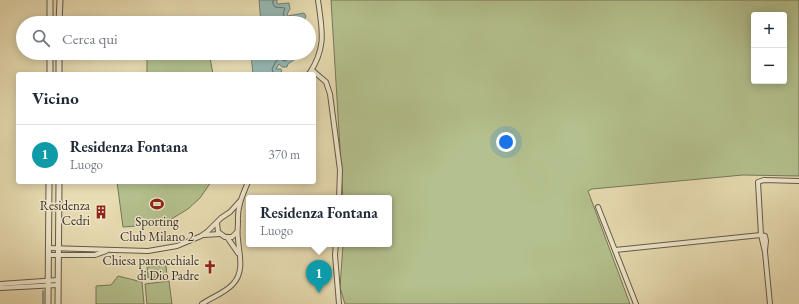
<!DOCTYPE html>
<html lang="it">
<meta charset="utf-8">
<style>
body{margin:0;font-family:"EB Garamond",serif;background:#f2f2f3;color:#1f2937}
.controls{position:absolute;right:12px;top:12px;display:grid;overflow:hidden;border-radius:4px;box-shadow:0 2px 10px #0003}
.controls button{width:36px;height:36px;display:grid;place-items:center;padding:0;border:0;border-bottom:1px solid #e0e1e3;background:#fff;color:#1f2937;font:20px sans-serif}
.you{position:absolute;left:506px;top:142px;width:14px;height:14px;margin:-10px;border:3px solid #fff;border-radius:50%;background:#1a73e8;box-shadow:0 0 0 6px #1a73e833}
.badge{display:grid;place-items:center;width:26px;height:26px;border-radius:50%;background:#8f2418;color:#fff;font-size:13px;font-weight:700}
.pin{position:absolute;translate:-50% -33px;filter:drop-shadow(0 1px 2px #0008)}
.pin::after{content:'';position:absolute;top:21px;width:14px;height:12px;background:inherit;clip-path:polygon(0 0,100% 0,50% 100%)}
.popup{position:absolute;left:246px;top:195px;width:146px;height:52px;box-sizing:border-box;display:grid;place-content:center;border-radius:4px;background:#fff;filter:drop-shadow(0 1px 3px #0005);font-size:13px;white-space:nowrap;color:#747a83}
.popup b{font-size:15px;color:#1f2937}
.popup::after{content:'';position:absolute;left:50%;top:100%;margin-left:-8px;border:8px solid transparent;border-top-color:#fff}
.list{margin:0;padding:0;list-style:none}
h2{display:flex;justify-content:space-between;align-items:center;height:52px;margin:0;padding:0 16px;font-size:17px}
h2 small{font-size:13px;font-weight:400;color:#747a83}
.list li{display:grid;grid-template-columns:26px 1fr auto;gap:12px;align-items:center;box-sizing:border-box;height:60px;padding:0 16px;border-top:1px solid #e0e1e3}
.list b{display:block;font-size:15px;white-space:nowrap}
.list p{margin:0;font-size:13px;white-space:nowrap;color:#747a83}
.list em{font-size:13px;font-style:normal;color:#747a83}
.icon{flex:none;width:22px;height:22px;fill:none;stroke:currentColor;stroke-width:2;stroke-linecap:round;stroke-linejoin:round}
.map{position:relative;flex:none;width:799px;height:304px;overflow:hidden}
.search{position:absolute;background:#fff;box-shadow:0 2px 10px #0003;left:16px;top:16px;width:300px;height:44px;display:flex;align-items:center;gap:10px;box-sizing:border-box;padding:0 14px;border-radius:22px;color:#747a83;font-size:15px}
.panel{position:absolute;background:#fff;box-shadow:0 2px 10px #0003;left:16px;top:72px;width:300px;height:112px;border-radius:4px}
.map>svg:first-child{display:block}
.green{fill:#b4c18e;stroke:#76785a;fill-rule:evenodd}
.water{fill:#98bab3;stroke:#72837b}
.lines{fill:none;stroke-linecap:round;stroke-linejoin:round}
.shore{stroke:#68756c;stroke-width:1}
.stream{stroke:#72837b;stroke-width:1.5}
.minor-casing{stroke:#655b49;stroke-width:6}
.tertiary-casing{stroke:#655b49;stroke-width:7}
.minor{stroke:#f0e8cd;stroke-width:4}
.tertiary{stroke:#f0e8cd;stroke-width:5}
.labels{text-anchor:middle;dominant-baseline:central;stroke-width:3;stroke-linejoin:round;paint-order:stroke}
.poi-label{font-size:13px;fill:#393026;stroke:#f0e8cd;text-anchor:end}
</style>
<div class="map">
<svg width="799" height="304" viewBox="0 0 799 304">
<rect width="100%" height="100%" fill="#e8dcb2"/>
<filter id="stains"><feTurbulence type="fractalNoise" baseFrequency=".005" numOctaves="4"/><feColorMatrix values="0 0 0 0 .2 0 0 0 0 .09 0 0 0 0 .02 0 0 0 .5 -.17"/></filter>
<radialGradient id="worn" r=".72"><stop offset=".6" stop-color="#630" stop-opacity="0"/><stop offset="1" stop-color="#630" stop-opacity=".3"/></radialGradient>
<g class="green">
<path d="M331,0H799V176L743,175L592,189L588,191L630,304H345L340,288L343,244H389V198H343ZM754,15H784V81H754Z"/>
<path d="M202,53H209L213,74H147V59Z"/>
<path d="M117,182H211L200,198L188,209L163,224L123,227Z"/>
<path d="M166,265L167,276L148,278L147,267Z"/>
<path d="M118,276L142,282L144,304H96V286L111,285Z"/>
<path d="M169,281L172,304H147L145,284Z"/>
</g>
<g class="water">
<path d="M259,0H277V4L289,3L290,9L287,14L288,16L304,13L306,16L303,23H261Z"/>
<path d="M254,53H304L288,64L287,67H282L279,64L276,69H281L282,74H253L251,55H254Z"/>
</g>
<g class="lines">
<g class="shore">
<path d="M273,0V4L275,7L285,8L283,14L286,19L289,20L298,18L300,23"/>
<path d="M275,74L273,72L272,69L276,61L280,59L285,61L298,53"/>
</g>
<path class="stream" d="M43,304V291"/>
<g class="minor-casing">
<g id="minor">
<path d="M312,70L326,82L330,94L340,170L339,198"/>
<path d="M309,74C327,47 322,30 318,0"/>
<path d="M598,207L636,304"/>
<path d="M217,223L218,232L225,237H232L237,232"/>
<path d="M204,235L220,234"/>
<path d="M761,235L765,236L766,241L765,250"/>
<path d="M227,237L238,253"/>
<path d="M336,244L335,255L339,304"/>
<path d="M49,248L148,251L177,246L201,236L207,232L221,218L230,212L240,201"/>
<path d="M615,250L761,235"/>
<path d="M49,255H95L106,251"/>
<path d="M0,284L58,280"/>
<path d="M0,288L58,285"/>
<path d="M202,304C212,297 225,293 233,284C245,271 239,254 238,239C237,233 238,227 238,221C237,207 243,194 248,182"/>
<path d="M770,304L765,252L761,235L758,182L764,180L799,181"/>
</g>
</g>
<g class="tertiary-casing">
<g id="tertiary">
<path d="M50,23V0"/>
<path d="M59,23L60,0"/>
<path d="M50,74V53"/>
<path d="M59,74V53"/>
<path d="M48,304L49,182"/>
<path d="M58,304L59,182"/>
</g>
</g>
<use href="#minor" class="minor"/>
<use href="#tertiary" class="tertiary"/>
</g>
<defs>
<g id="stadium-bare" transform="scale(1.08)"><path d="M0-5a6.5 5 0 1 0 0 10a6.5 5 0 1 0 0-10ZM-3.5-1.8h7v3.6h-7Z" fill="#8f2418" stroke="#f0e8cd" stroke-width="2.5" paint-order="stroke"/></g>
<g id="building-bare" transform="scale(1.08)"><path d="M-4-6H4V6H1V3H-1V6H-4ZM-2.5-4.3h1.7v1.8h-1.7ZM.8-4.3h1.7v1.8H.8ZM-2.5-1h1.7V.8h-1.7ZM.8-1h1.7V.8H.8Z" fill="#8f2418" stroke="#f0e8cd" stroke-width="2.5" paint-order="stroke"/></g>
<g id="church-bare" transform="scale(1.08)"><path d="M-1.2-6h2.4v3.5h3.3v2.4h-3.3V6h-2.4V-.1h-3.3v-2.4h3.3Z" fill="#8f2418" stroke="#f0e8cd" stroke-width="2.5" paint-order="stroke"/></g>
</defs>
<g fill-rule="evenodd">
<use href="#stadium-bare" x="157" y="204"/>
<use href="#building-bare" x="101" y="212"/>
<use href="#church-bare" x="210" y="267"/>
</g>
<g class="labels">
<g class="poi-label">
<text x="90" y="205">Residenza<tspan x="90" dy="15">Cedri</tspan></text>
<text x="157" y="221" text-anchor="middle">Sporting<tspan x="157" dy="15">Club Milano 2</tspan></text>
<text x="199" y="260">Chiesa parrocchiale<tspan x="199" dy="15">di Dio Padre</tspan></text>
</g>
</g>
<rect width="100%" height="100%" filter="url(#stains)"/>
<rect width="100%" height="100%" fill="url(#worn)"/>
</svg>
<div class="controls">
<button>+</button>
<button>−</button>
</div>
<div class="you"></div>
<div class="pin badge" style="left:319px;top:293px;background:#0f9aa8">1</div>
<div class="popup"><b>Residenza Fontana</b>Luogo</div>
<div class="search"><svg class="icon" aria-label="search" viewBox="0 0 24 24"><circle cx="10" cy="10" r="6"/><path d="M15 15l6 6"/></svg>Cerca qui</div>
<section class="panel">
<h2>Vicino<small></small></h2>
<ul class="list">
<li><span class="badge" style="background:#0f9aa8">1</span><div><b>Residenza Fontana</b><p>Luogo</p></div><em>370 m</em></li>
</ul>
</section>
</div>
